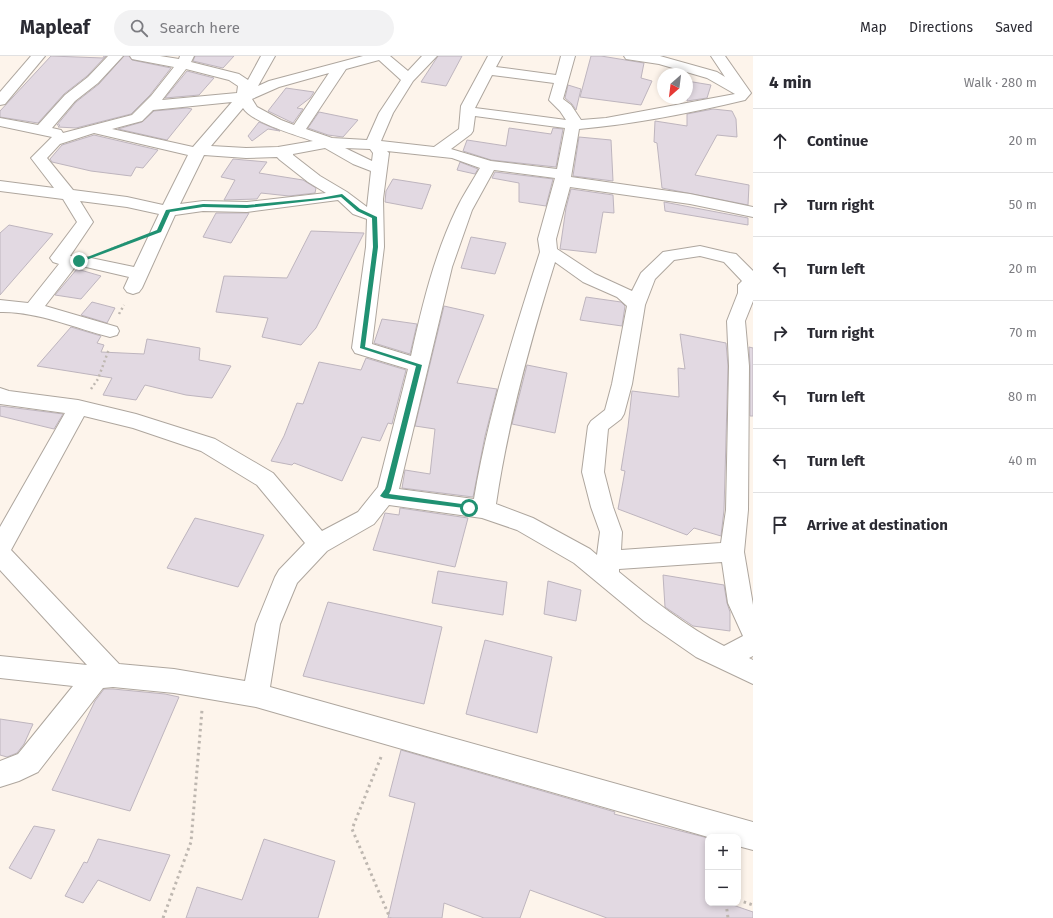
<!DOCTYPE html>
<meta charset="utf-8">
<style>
body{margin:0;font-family:"Fira Sans",sans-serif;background:#f2f2f3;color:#2b2b33}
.controls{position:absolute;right:12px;bottom:12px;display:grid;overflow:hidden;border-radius:8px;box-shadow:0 2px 6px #0003}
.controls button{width:36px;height:36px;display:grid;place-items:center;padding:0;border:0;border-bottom:1px solid #e1e1e2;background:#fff;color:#2b2b33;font:20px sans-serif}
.compass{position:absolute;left:657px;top:12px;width:36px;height:36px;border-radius:50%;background:#fff;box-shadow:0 2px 6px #0003;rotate:208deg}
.stop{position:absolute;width:12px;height:12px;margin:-9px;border:3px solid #209172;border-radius:50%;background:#fff}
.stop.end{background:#209172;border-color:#fff;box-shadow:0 1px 4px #0008}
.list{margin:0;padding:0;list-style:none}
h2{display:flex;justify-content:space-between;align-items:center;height:52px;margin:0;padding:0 16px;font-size:17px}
h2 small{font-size:13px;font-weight:400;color:#7c7c81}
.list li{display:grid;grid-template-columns:26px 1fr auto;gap:12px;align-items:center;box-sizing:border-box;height:64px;padding:0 16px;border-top:1px solid #e1e1e2}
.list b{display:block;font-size:15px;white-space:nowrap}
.list em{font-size:13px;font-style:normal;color:#7c7c81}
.icon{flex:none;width:22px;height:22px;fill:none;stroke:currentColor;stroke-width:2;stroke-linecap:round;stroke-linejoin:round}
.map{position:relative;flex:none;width:753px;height:862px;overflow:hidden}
header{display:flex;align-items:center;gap:24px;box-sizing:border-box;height:56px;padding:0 20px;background:#fff;border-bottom:1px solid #e1e1e2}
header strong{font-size:19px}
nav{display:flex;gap:22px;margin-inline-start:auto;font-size:14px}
.search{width:280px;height:36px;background:#f2f2f3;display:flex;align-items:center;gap:10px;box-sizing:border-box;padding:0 14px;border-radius:22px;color:#7c7c81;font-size:15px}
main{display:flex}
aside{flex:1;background:#fff}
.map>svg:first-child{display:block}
.building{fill:#e2d9e2;stroke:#beb5be}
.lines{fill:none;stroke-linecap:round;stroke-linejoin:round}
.street-casing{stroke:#aea69e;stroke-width:2}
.path-far2{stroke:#beb7b0;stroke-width:2;stroke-dasharray:1.5 2;stroke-linecap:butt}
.path-far1{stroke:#beb7b0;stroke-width:2.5;stroke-dasharray:2 3;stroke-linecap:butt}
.path{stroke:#beb7b0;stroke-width:3;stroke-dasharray:2.5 3.5;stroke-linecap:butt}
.street{fill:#fff;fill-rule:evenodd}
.route{fill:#209172}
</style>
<header>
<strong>Mapleaf</strong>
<div class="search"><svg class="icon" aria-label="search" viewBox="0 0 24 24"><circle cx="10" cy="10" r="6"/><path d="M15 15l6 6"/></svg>Search here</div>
<nav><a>Map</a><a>Directions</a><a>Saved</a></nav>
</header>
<main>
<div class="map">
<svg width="753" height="862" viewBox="0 0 753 862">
<rect width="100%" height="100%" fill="#fdf4eb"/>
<g class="building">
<path d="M51,0L103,2L104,0H106L87,20L64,38L38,67L0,61V55Z"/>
<path d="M124,0H129L132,4L171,12L150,39L131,58L76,72L58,71L60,69H57L76,46L99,28Z"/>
<path d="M195,0H234L223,12L193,5Z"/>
<path d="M438,0H462L446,30L421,26Z"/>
<path d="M591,0H601L644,7L641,22L652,25L641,49L580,41Z"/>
<path d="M187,15L214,22L199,39L165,42Z"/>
<path d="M687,25L711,29L707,42L687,45Z"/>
<path d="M568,29L581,33L576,54L572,48L565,42Z"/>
<path d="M286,32L314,36L310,42L297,52L303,53L293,67L268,55Z"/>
<path d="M187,52L192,53L167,84L118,73L142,66L154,55Z"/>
<path d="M713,53L732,55L736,63L737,81L717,79L695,119L749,129L748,149L662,132L657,87L654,86L655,65L687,70V58Z"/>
<path d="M319,56L358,64L343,81L328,79L308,72Z"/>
<path d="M259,66L264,68L280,75L268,73L252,85L248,80Z"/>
<path d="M509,72L551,78L553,72L563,73L556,111L491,104L463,95L467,84L506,90Z"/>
<path d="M94,79L158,94L143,112L136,111L131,120L91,115L52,106L50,103L62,89Z"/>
<path d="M579,81L611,84L613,125L573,120Z"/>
<path d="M233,103L267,106L259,117L303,124L316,132L315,137L289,140L261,137L257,143L224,144L235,124L221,121Z"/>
<path d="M460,106L478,113L475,118L457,114Z"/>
<path d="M495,116L553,123L546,150L519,146V127L492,122Z"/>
<path d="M393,123L431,129L422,153L385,146L386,135Z"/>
<path d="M571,133L613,139L614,157L603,156L596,197L560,193L566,152Z"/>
<path d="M664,146L748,162V169L665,155Z"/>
<path d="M216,157H249L231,187L203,181Z"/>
<path d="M9,169L53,178L0,239V177Z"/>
<path d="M311,175L364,177L316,272L301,289L262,281L268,262L216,256L224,220L287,222Z"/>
<path d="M471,181L506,187L495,218L461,212Z"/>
<path d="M77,213L101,220L81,243L55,239Z"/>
<path d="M586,241L621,246L625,250L622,270L580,264Z"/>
<path d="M92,246L115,252L107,267L81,259Z"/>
<path d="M444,250L484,259L457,327L497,333L485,380L473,441L402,432L405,414L430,418L435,373L415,370Z"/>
<path d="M382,263L417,268L410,298L374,287Z"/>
<path d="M71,271L101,280L97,287L104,289L101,296L144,298L147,283L200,292L199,304L231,310L212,342L186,339L145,329L136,344L103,339L112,322L37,310Z"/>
<path d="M680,278L726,287L728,310L724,454L721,480L694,472L687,479L618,453L625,415L621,414L628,371L632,335L679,341L678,312L685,313Z"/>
<path d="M749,291L753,292V360H750V310Z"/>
<path d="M366,302L406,314L392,368L388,367L380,385L362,381L342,425L294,407L292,409L271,405L284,380L297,347L303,348L319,306L361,314Z"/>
<path d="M527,309L567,317L555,377L512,368Z"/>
<path d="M0,350L63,358L54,373L0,360Z"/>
<path d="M400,452L468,462L455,511L373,494L385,457L399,459Z"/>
<path d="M195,462L264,479L238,531L167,512Z"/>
<path d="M438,515L507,526L503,559L432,547Z"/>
<path d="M663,519L724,529L727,547L730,556V575L693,570L665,551Z"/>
<path d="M548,525L581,534L576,565L544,558Z"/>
<path d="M328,546L442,571L424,648L303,620Z"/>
<path d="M485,584L552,601L537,677L466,658Z"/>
<path d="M104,633H113L165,638L179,641L130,755L52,734L95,645Z"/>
<path d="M0,663L33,668L24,688L17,697L7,701L0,699Z"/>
<path d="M401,694L615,756L614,758L708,782V847H727L753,856V862H607L530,834L520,862H484L444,847L442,862H388L415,747L389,740Z"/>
<path d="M34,770L55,774L31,823L9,812Z"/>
<path d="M98,783L170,799L150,845L98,824L83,847L65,840L84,806L87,807Z"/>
<path d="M264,783L335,805L318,862H186L197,831L242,844Z"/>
</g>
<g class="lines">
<g class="street-casing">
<g id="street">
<path d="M31,0H45L5,48L0,49V36Z"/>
<path d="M108,0H123L98,27L75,45L52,72L61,74L63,77L132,59L151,40L174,11L137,4L132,3L130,0H160L179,3L180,0H194L191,6L239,18L248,24L261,0H275L258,30L269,25L363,0H390L408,15L422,0H437L413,25L393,57L381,85L434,91L459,73L461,50L488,0H502L496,11L556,19L561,0H575L563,43L571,49L581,64L606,62L735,38L707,22L659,8L626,3L624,0H660L717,16L725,21L711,0H725L751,37L745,44C691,57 635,68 579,73L571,121L690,138L753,151V161L690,148L570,131L556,183L557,193L595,218L632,235L641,217L663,196L669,195L700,190L730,197L736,198L753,215V245L745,265L749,310L748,454L744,496L753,549V600L749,602L753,604V628L696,601L644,565L574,507L517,474L482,462L389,449L374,468L327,495L297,527L280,568L270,631L753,766V794L738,790V781H708L256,651L174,637L113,631L103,632L38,716L19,725L0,731V705L18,698L73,630L0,622V600L87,609L0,514V471L65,357L0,348V332L9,335L78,344L136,358L215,383L273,417L322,475L358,456L378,431L408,313L355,297L352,292L366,191L367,163L353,158L338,144L247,156L203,155L175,159L142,232L139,236L133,238L127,236L124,232L129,221L86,211H75L45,250L117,271L119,275L117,279L110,281C75,272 36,255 0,256V244L28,247L59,208L53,206L50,202L77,166L63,143L0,135V125L54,132L31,102L52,81L0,70V62L38,69L65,39L88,21ZM379,4L401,24L379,57L367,84L332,82L306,73L346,13ZM186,13L229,24L238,30L237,37L162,44ZM329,17L294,69L281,64L257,51L252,43L279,31ZM492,19L554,27L549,44L560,55L566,64L475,52ZM232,46L193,91L112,73L142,65L153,54ZM243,52C251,66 296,79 313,85L278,91L246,92L211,90ZM475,60L565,72L557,113L491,105L451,93L471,78L473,75ZM94,77L188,99L163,149L127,141L73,134L47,102L60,88ZM325,92L353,108L371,115L367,151L347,136L320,120L293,99V98ZM345,92L370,93L373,97L372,105ZM387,95L452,102L480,112C472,126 463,139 456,154C434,200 422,250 411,300L372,288L384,191L383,143L389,97ZM204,99L246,102L277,101L280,104L308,126L326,137L247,146L203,145L180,148ZM494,114L555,122L538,183L540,196C514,277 488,359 474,443L399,433L452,211L472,154ZM80,145L127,151L159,158L134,211L86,201L70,200L93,166ZM700,200L724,206L742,225L738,229V237L727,265L729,310L726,454L721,487L621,494L622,476L613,451L604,416L608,373L621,363L624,358L632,328L645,249L655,223L674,204ZM555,206L583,226L617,241L627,250L612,328L605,354L591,365L588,370L582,416L591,451L600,476L597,499L590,493L533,462L496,448C508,366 530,286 555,206ZM84,360L133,372L201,395L257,429L305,487L279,514L275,521L256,568L245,625L174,613L119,608L11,494ZM722,506L728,547L743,580L724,590C686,571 652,543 619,516V513Z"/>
</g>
</g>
<path class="path-far2" d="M111,193L131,185"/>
<g class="path-far1">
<path d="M119,258L124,249"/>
<path d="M91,333L98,323L109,293"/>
</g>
<g class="path">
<path d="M381,701L352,773L390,862"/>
<path d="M738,844L753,849"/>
<path d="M726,847L728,862"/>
<path d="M163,862L191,786L202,654"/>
</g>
<use href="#street" class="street"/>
</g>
<path class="route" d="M342,138L360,153L377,161L378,191L365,291L422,309L391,434L389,438L469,449L473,452L472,453L384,442L380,440L385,433L416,310L360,292L373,191L372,162L357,155L341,141L320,144L247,152L203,151L170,156L161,176L81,206L77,205L157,174L166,154L203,148L247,149L320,142Z"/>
</svg>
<div class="controls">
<button>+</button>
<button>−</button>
</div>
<svg class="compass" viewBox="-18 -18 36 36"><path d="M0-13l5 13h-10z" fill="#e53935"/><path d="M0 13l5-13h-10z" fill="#7c7c81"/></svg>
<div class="stop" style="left:469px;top:452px"></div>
<div class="stop end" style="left:79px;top:205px"></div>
</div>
<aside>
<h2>4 min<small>Walk · 280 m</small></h2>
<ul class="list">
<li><svg class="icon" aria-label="ahead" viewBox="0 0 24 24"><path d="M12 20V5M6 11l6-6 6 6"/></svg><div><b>Continue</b></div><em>20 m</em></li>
<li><svg class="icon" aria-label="right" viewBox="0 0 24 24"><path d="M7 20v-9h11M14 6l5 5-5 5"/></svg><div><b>Turn right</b></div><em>50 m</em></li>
<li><svg class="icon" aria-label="left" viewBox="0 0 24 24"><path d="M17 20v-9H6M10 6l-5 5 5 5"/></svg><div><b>Turn left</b></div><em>20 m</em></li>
<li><svg class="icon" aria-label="right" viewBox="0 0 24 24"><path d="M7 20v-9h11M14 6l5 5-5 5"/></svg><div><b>Turn right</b></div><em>70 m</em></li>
<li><svg class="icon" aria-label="left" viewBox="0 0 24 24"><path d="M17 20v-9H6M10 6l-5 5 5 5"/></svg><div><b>Turn left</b></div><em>80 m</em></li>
<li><svg class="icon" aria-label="left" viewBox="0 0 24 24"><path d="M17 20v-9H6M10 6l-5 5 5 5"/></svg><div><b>Turn left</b></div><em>40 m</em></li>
<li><svg class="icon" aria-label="arrive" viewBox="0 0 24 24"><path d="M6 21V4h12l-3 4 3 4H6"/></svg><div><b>Arrive at destination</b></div></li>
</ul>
</aside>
</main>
